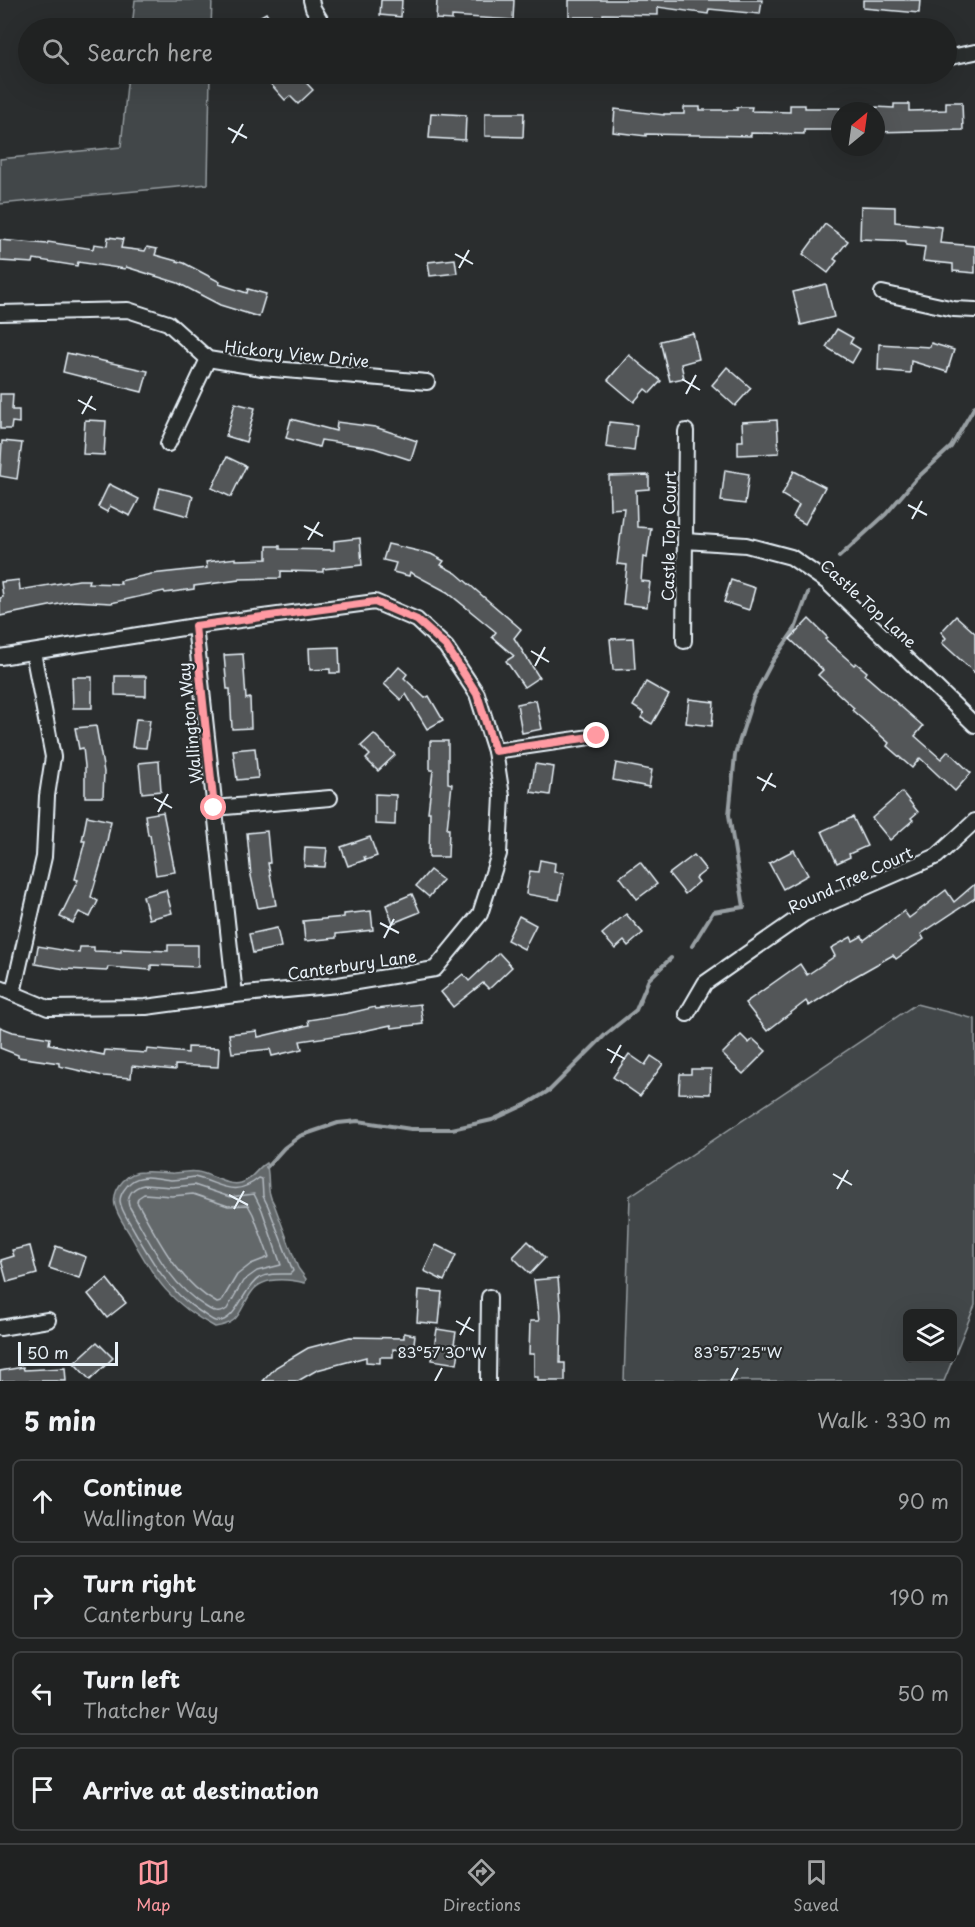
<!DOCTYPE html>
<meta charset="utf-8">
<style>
body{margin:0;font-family:"Playpen Sans",sans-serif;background:#2d2f2f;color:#f1f3f6}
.controls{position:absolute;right:18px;bottom:18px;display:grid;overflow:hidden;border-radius:9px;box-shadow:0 6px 24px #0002}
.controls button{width:54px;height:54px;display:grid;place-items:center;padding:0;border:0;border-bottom:2px solid #3d3f40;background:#202222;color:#f1f3f6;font:30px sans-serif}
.compass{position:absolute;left:831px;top:102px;width:54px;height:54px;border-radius:50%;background:#202222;box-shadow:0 6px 24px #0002;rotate:29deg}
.scale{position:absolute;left:18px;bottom:15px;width:100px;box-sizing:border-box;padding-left:6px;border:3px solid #e8f1f8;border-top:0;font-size:16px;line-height:21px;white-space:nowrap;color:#e8f1f8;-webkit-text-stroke:4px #2a2d2e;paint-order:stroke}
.stop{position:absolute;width:18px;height:18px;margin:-14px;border:4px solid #ff9aa2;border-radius:50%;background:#fff}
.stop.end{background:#ff9aa2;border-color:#fff;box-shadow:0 2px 6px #0008}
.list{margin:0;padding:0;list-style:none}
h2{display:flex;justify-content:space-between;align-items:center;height:78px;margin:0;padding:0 24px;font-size:26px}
h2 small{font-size:20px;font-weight:400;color:#a2a4a5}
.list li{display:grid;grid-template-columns:39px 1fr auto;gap:18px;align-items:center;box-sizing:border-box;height:84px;margin:0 12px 12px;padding:0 12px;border:2px solid #3d3f40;border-radius:9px}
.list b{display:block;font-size:22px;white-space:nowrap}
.list p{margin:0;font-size:20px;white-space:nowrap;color:#a2a4a5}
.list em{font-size:20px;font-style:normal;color:#a2a4a5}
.icon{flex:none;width:33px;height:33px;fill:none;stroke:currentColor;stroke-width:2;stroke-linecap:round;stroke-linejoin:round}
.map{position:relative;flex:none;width:975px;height:1381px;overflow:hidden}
.search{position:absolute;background:#202222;box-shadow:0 6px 24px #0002;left:18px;right:18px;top:18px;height:66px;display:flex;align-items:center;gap:15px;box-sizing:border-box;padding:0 21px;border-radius:33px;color:#a2a4a5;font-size:22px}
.sheet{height:462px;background:#202222}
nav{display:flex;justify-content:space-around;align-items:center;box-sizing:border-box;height:84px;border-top:2px solid #3d3f40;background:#202222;font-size:16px;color:#a2a4a5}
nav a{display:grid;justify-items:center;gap:3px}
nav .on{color:#ff9aa2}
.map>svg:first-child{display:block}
.green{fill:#424648;stroke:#959ca0;stroke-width:1.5;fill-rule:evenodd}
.water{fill:#63686b;stroke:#989fa3;stroke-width:1.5}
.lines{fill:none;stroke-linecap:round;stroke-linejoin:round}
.shore{stroke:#b3bac0;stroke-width:1.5}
.stream{stroke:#989fa3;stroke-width:4}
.building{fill:#535759;stroke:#e8f1f8;stroke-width:1.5}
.street-casing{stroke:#e8f1f8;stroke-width:18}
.street{stroke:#2a2d2e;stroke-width:14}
.route{stroke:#ff9aa2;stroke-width:8}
.ticks{fill:none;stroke:#e8f1f8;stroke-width:2}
.labels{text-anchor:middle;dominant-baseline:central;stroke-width:4.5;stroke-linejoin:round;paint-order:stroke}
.street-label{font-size:16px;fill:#e8f1f8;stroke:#2a2d2e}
.ticks-label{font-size:15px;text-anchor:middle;fill:#e8f1f8;stroke:#2a2d2e;stroke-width:4.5;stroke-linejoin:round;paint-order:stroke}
</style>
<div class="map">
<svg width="975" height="1381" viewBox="0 0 975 1381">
<rect width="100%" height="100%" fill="#2a2d2e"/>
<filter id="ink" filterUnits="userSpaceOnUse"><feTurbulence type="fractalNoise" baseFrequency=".0167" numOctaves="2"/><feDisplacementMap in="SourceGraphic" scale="12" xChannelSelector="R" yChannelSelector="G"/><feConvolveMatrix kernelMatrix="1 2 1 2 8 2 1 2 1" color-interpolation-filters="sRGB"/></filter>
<g filter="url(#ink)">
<g class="green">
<path d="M135,0H212L211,28H132Z"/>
<path d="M128,74H210L208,184L0,204V159L121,147Z"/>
<path d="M916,1004L975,1019V1305L944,1381H624L630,1196ZM908,1314H952V1358H908Z"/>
</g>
<path class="water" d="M266,1163C271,1178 265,1190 274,1204L298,1268L306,1279L305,1283C288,1279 262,1276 251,1293C238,1312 241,1323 215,1327C171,1304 155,1280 132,1238C121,1218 104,1202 123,1181C129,1175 134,1172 143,1172C152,1171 161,1173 170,1173C179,1174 189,1170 198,1172C211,1174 228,1187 241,1183C252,1180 257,1168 266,1163Z"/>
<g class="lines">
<g class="shore">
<path d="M194,1177C221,1183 233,1199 259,1178L262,1179L263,1196L268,1206L293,1271L290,1274C280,1274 269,1273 259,1278C243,1287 236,1325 215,1321C210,1319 204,1314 199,1311C169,1292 151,1260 134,1230C129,1221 121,1211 120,1201C120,1194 126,1186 131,1182C141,1173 159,1179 171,1180C179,1180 187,1178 194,1177Z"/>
<path d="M144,1185L172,1187L194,1185L230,1197L254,1194L262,1210L281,1265L257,1271L243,1281L227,1309C219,1315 214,1312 206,1307C168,1284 151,1243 129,1206C126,1195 133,1187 144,1185Z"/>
<path d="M144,1194L172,1196L193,1194L228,1206L248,1205L253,1214L269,1257L251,1264L237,1275L221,1302L217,1303C177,1281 159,1240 137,1202L138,1198Z"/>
</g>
<g class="stream">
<path d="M839,557L886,514L916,479L951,447L975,406"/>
<path d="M692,946L713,912L744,907L729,815L735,755L753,698L772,662L795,629L808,593"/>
<path d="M267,1167L284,1148L300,1136L338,1123L358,1121L411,1129H452L492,1120L527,1104L550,1090L605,1035L636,1010L649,979L671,958"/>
</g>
</g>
<g class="building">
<path d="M381,0H402L401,17L380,15Z"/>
<path d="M437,0H514L513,20L452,16V20L436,19Z"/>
<path d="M569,0H762L760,14L709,9L708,14L658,7V15L603,14V17H569Z"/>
<path d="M863,0H920L919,13L863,8Z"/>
<path d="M266,13L275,28H240Z"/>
<path d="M276,74H298L313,90L298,104L290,96L285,100L268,81Z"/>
<path d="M946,102H962L963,130L876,132V107L894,108V104H909V111L946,110Z"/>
<path d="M790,105H805V108H840V130H804V134L751,133V136L646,134V136L613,132L615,109L664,115V114H684V107H700V110H737V107H752L751,111L790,112Z"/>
<path d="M431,113L466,115L465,140L429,138Z"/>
<path d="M485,113H524L523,137L485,136Z"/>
<path d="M861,206L895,207V222L942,227L940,243L975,246V273L953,271V264L923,261L925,247L906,245V241L860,239Z"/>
<path d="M825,224L848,241L834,259L837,261L828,273L803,254Z"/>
<path d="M108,237L123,239L121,248L145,251L147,247L157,249L155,255L184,263L220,282L219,284L247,293L248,289L266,294L259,317L220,305L178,283L126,267L125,269L78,262L77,266L34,259L33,263L0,261V240L47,244L48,242L93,249L94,244L107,246Z"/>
<path d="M455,259L457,273L430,276L428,262Z"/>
<path d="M826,284L834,317L801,325L793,292Z"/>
<path d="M837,329L853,338L850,343L860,349L852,363L826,347Z"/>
<path d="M693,333L699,359L681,364L684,378L670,381L660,341Z"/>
<path d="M931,343L954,350L947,372L911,361L910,373L878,370L879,344L930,347Z"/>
<path d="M67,353L148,371L142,392L63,372Z"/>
<path d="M629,355L661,381L650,393L645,389L634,402L608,380Z"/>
<path d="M727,367L751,388L735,406L712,385Z"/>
<path d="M0,394H13L12,410H19V423L12,422L11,429H0Z"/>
<path d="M235,403L255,408L246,442L226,436Z"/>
<path d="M291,419L336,431L337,422L375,427L417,441L411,460L374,448L321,440L319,447L286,438Z"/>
<path d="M85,420L106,421L104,455L83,454Z"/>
<path d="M777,420L779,453L738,455V441H743L742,422Z"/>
<path d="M609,422L637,425L634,451L606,447Z"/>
<path d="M2,441L22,443L17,479L0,476Z"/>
<path d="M227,457L246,466L231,497L212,488Z"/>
<path d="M725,470L749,474L745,504L721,501Z"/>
<path d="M794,471L825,487L805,524L793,517L799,505L782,495Z"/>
<path d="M649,475V489L636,490L637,527L651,528L647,558L643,557L641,581L650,582L647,607L623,604L627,565L617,564L624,508L610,509L609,476Z"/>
<path d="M109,484L139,499L130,516L110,506L107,512L98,507Z"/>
<path d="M160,488L193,496L188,516L155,507Z"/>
<path d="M360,538L362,565L323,569V572L281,571V578L239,579V580L194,586V589L165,593L164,591L111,603L74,601L0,616V598L3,597L1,582L19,580L20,590L79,580H89L88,583L121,584L120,581L151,574L207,568L206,562L236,558V560L267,559V546H280V549L334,550V541Z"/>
<path d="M388,544L431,554L444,561L441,565L456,573L521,629L514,638L539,677L524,687L506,661L514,656L492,637L496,632L447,592L410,572L409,576L393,572L396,563L383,560Z"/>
<path d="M731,580L755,588L749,610L724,602Z"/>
<path d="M956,616L975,633V673L942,643L946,638L941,632Z"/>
<path d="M809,619L827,637L825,639L854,665L856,663L867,672L865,675L923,726L915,736L941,759L948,751L971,773L955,791L920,758L912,768L887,746L889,743L852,710L854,708L818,675L823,670L790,639Z"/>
<path d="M633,638L635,669L613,670L610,639Z"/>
<path d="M339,647L340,673H330V669L310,670L309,648Z"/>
<path d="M243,654L246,699L250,698L251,728L232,729L230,689H227L224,655Z"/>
<path d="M399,667L407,674L404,678L425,698L429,696L443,720L427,729L406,694L401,700L384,684Z"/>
<path d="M115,676H146V696L115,695Z"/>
<path d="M72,677H92V708H73Z"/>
<path d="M646,682L669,695L652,724L641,718L644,713L633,706Z"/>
<path d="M689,699L714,702L712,726L686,723Z"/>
<path d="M536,700L542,729L522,733L517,704Z"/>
<path d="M136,719L150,720L146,748L132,747Z"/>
<path d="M96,726L104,772L103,797H85V766L83,748L79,749L75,728Z"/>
<path d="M374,734L395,755L378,771L366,759L370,755L361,746Z"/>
<path d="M430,741H448V783L452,784L447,829H449L448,857H429L430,812H428L433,770H430Z"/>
<path d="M255,748L258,778L237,780L233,750Z"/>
<path d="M159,761L161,791L142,793L139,763Z"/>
<path d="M616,763L652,770L649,787L613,780Z"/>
<path d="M535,764L554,767L550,795L531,792Z"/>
<path d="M902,792L918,812L911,818L913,820L890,840L872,818Z"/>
<path d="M375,794L396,795L395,825L375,824Z"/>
<path d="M163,812L175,872L156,875L150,835H148L145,815Z"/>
<path d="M87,816L111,821L106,846L91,897L98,901L90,917L79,912L73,923L60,917L78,880L75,879L85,841H82Z"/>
<path d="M853,817L867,846L849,854L850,857L837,863L822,831Z"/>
<path d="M267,831L270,863H268L276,905L258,908L251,876L247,833Z"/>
<path d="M370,837L377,856L366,860L364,856L365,860L348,866L341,847Z"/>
<path d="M305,847L327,848L325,867L304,866Z"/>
<path d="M794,850L808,875L783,889L769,863Z"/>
<path d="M694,855L706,870L696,878L699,882L685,894L669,874Z"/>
<path d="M540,860L555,863L554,872L564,873L559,900L526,894L530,871L538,872Z"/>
<path d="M640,862L657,884L637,899L620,877Z"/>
<path d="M430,870L443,880L429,897L416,886Z"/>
<path d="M975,884V898L921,934L924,939L896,959L893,955L849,980L809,1006L806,1001L767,1031L745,1003L800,964L807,975L835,956L831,948L851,937L853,941L862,936L864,940L904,911L909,918L946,890L954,902Z"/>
<path d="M166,890L172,913L149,919L143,896Z"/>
<path d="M412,894L420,912L393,923L386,905Z"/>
<path d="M371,911L373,930L336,934V938L305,941L303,921L344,917V914Z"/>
<path d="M626,914L643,933L628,946L624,941L615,949L602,934Z"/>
<path d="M519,916L536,925L524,949L507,940Z"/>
<path d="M277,928L281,947L253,953L249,934Z"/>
<path d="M168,945H198V967L151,965V970L108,967L107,971L65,969L35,964L38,946L79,953L80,947H94V951L121,952V949L168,951Z"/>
<path d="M499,953L512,967L489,989L483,983L453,1007L441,992L463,974L469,981Z"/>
<path d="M420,1004L423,1024L392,1028L391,1025L354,1033L300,1041L302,1049L272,1056L270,1049L232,1053L229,1034L257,1031L258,1037L309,1025L308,1020L346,1014L375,1007L376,1009Z"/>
<path d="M0,1027L13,1032L50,1038L49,1044L104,1055L105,1050L146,1053L147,1049L188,1053V1047L219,1048L218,1067L175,1065V1070L132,1066L131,1078L103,1076L59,1066V1063L18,1057V1055L0,1048Z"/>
<path d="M741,1035L749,1043L753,1039L766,1051L743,1074L722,1054Z"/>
<path d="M629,1054L645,1065L651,1056L663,1064L640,1096L613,1077Z"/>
<path d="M691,1069H711L710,1094L679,1093L680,1074H691Z"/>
<path d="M528,1241L545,1258L530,1274L513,1257Z"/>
<path d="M436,1245L456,1255L444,1281L424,1271Z"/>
<path d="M30,1246L37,1274L7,1282L1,1260L14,1256L12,1250Z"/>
<path d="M56,1246L86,1257L79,1278L49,1268Z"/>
<path d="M558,1278L561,1314L560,1363H565V1381H538V1377H534V1354H529L530,1321H539L534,1280Z"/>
<path d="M107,1279L126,1303L107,1318L88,1294Z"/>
<path d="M419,1290L442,1292L439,1324L417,1322Z"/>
<path d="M437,1329L456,1332L454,1344L460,1345L457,1364L432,1360Z"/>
<path d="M404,1333L415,1335L413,1351L393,1349V1357H380V1363L366,1362V1357L317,1370L298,1381H263L276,1367L308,1348L350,1337L404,1338Z"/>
<path d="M97,1342L113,1358L90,1380L74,1363Z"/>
<path d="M23,1367L24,1370L65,1368L66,1381H0V1371Z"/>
</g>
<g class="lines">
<g class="street-casing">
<g id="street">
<path d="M311,0L313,8L325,28"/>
<path d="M946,58L975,52"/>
<path d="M882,293L954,309L975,310"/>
<path d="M0,313L128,310L168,323L208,359L262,368L427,382"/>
<path d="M168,444L208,359"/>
<path d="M685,541L746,545L791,557L827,582L975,725"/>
<path d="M195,626L235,995"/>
<path d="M684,641L686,431"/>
<path d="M0,657L195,626L375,602L417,620L446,647L477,694L495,751L502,796L499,854L480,914L435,969L338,985L235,995L146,1007L48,1008L0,988"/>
<path d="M495,751L597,736"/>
<path d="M214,808L330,798"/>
<path d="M13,993L44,857L47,796L53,757L33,652"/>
<path d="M687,1014L705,983L804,914L937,856L975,821"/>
<path d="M0,1328L48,1320"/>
<path d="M488,1381L489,1297"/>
</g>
</g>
<use href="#street" class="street"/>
</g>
</g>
<g class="lines" filter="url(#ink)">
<path class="route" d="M214,808L195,626L375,602L417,620L446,646L477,694L495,751L597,736"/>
</g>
<path class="ticks" d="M228,128L247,138M232,143L243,124M455,254L473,264M459,268L469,250M682,379L700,390M686,394L696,375M78,400L96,410M82,414L92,396M908,505L927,515M912,519L922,501M304,526L323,536M308,540L319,522M531,651L549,662M535,666L545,647M757,777L776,787M762,791L772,773M154,798L172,808M158,812L168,794M380,923L399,933M384,938L394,919M607,1049L625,1059M611,1063L621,1045M833,1174L852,1185M837,1189L848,1170M229,1195L248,1205M234,1209L244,1191M456,1321L474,1331M460,1335L470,1317M435,1381L442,1368M731,1381L738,1368"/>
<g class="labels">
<g class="street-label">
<text transform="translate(297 353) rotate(6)">Hickory View Drive</text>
<text transform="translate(668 536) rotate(-89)">Castle Top Court</text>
<text transform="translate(869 603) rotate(42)">Castle Top Lane</text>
<text transform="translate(189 723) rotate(-96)">Wallington Way</text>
<text transform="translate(850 879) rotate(-25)">Round Tree Court</text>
<text transform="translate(352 964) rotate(-8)">Canterbury Lane</text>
</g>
</g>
<g class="ticks-label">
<text x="442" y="1358">83°57'30"W</text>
<text x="738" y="1358">83°57'25"W</text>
</g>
</svg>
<div class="controls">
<button><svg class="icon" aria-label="layers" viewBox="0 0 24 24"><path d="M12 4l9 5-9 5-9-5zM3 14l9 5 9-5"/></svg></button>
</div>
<svg class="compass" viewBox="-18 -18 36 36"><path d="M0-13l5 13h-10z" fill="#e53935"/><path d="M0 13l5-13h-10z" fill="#a2a4a5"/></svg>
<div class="scale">50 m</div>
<div class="stop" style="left:214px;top:808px"></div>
<div class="stop end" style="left:597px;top:736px"></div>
<div class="search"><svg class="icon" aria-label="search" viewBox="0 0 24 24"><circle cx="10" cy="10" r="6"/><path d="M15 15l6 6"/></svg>Search here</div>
</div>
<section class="sheet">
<h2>5 min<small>Walk · 330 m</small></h2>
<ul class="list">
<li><svg class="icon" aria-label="ahead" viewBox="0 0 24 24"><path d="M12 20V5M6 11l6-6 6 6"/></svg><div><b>Continue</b><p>Wallington Way</p></div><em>90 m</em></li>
<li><svg class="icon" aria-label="right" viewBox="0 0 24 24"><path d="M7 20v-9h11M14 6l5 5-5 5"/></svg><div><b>Turn right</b><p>Canterbury Lane</p></div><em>190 m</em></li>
<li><svg class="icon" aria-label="left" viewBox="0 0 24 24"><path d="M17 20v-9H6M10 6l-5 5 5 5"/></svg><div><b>Turn left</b><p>Thatcher Way</p></div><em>50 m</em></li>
<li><svg class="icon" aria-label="arrive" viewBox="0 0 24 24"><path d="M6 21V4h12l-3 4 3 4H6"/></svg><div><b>Arrive at destination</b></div></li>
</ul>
</section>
<nav>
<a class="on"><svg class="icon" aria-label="map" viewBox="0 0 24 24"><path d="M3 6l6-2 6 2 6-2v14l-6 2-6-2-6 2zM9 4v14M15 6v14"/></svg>Map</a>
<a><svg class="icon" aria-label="directions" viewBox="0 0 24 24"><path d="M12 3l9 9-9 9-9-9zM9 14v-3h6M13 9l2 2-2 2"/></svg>Directions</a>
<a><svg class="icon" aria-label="saved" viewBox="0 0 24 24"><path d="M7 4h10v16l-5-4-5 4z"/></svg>Saved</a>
</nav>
